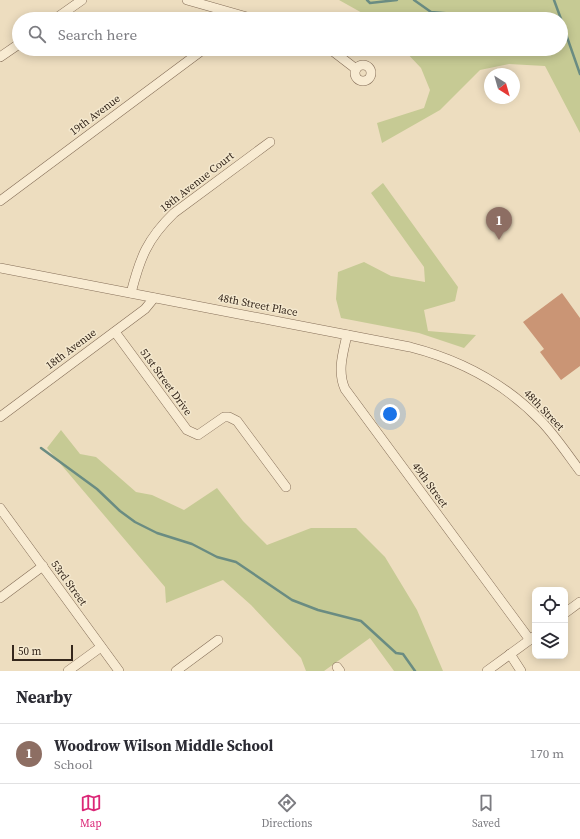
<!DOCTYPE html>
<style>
body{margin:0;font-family:"Source Serif 4",serif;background:#f7f7f7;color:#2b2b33}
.controls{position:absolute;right:12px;bottom:12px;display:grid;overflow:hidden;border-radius:8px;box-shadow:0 2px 10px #0003}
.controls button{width:36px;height:36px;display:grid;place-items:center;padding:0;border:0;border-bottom:1px solid #e1e1e2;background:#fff;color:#2b2b33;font:20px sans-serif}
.compass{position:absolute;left:484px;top:68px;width:36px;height:36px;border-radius:50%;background:#fff;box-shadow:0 2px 10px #0003;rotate:143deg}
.scale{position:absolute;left:12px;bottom:10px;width:61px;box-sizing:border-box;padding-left:4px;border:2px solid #35271c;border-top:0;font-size:11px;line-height:14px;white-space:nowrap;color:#35271c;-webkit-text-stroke:3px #f4e8ce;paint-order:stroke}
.you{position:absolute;left:390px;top:414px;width:14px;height:14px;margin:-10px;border:3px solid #fff;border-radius:50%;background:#1a73e8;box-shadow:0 0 0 6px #1a73e833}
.badge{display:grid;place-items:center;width:26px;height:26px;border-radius:50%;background:#db2777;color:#fff;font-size:13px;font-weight:700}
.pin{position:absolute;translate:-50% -33px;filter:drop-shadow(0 1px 2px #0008)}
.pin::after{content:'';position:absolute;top:21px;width:14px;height:12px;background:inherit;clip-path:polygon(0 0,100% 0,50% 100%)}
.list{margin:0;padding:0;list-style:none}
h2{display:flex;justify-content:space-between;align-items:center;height:52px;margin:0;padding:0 16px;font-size:17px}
h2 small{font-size:13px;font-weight:400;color:#7c7c81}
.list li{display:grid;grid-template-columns:26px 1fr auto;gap:12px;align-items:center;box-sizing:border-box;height:60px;padding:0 16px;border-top:1px solid #e1e1e2}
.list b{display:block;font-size:15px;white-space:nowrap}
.list p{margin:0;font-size:13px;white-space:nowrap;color:#7c7c81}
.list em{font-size:13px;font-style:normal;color:#7c7c81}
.icon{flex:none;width:22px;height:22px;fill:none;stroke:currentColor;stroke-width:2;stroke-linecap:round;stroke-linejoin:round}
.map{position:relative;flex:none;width:580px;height:671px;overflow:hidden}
.search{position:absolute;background:#fff;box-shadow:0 2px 10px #0003;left:12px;right:12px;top:12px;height:44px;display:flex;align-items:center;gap:10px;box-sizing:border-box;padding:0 14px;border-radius:22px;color:#7c7c81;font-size:15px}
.sheet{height:112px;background:#fff}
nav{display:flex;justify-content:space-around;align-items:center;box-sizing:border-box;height:56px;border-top:1px solid #e1e1e2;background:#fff;font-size:11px;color:#7c7c81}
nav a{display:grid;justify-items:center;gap:2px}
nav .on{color:#db2777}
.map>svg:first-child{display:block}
.green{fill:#c6ca94}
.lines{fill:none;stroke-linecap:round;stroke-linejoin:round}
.stream{stroke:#6a8c82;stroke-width:2.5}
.building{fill:#ca9575}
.minor-casing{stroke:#856e58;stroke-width:10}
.minor{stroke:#f8ebd2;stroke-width:9}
.labels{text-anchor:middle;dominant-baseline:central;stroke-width:3;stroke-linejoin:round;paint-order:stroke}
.street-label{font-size:11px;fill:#35271c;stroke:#f4e8ce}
</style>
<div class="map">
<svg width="580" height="671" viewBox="0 0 580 671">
<rect width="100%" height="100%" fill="#edddbf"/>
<g class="green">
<path d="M339,0H580V133L545,66L509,64L480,70L440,110L382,143L377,123L424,108L430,90L421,68L403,49H561V19H373Z"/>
<path d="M383,183L458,287L455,301L424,310L428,331L476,335L464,348L419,333L341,318L336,299L338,272L364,262L391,276L425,282L424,267L371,193Z"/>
<path d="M61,430L80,454L96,457L136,492L152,495L184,510L217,488L243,521L267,545L311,528H356L385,557L417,610L443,671H394L370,638L324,671H306L301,658L251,605L223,580L166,603L165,587L47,448Z"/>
</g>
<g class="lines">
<g class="stream">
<path d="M367,0L370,3L397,0"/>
<path d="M414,0L431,12L467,15L487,19"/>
<path d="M554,0L561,19"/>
<path d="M530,19H531"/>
<path d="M561,20L580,74"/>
<path d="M41,448L97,489L120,511L135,522L157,533L192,544L217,557L236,562L292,600L318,610L361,621L396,653L403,654L415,671"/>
</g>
</g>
<path class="building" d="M562,293L580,318V366L561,380L540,352L544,349L523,322Z"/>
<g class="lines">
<g class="minor-casing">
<g id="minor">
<path d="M187,0L254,19"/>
<path d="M55,19L82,0"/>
<path d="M330,49L356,69"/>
<path d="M0,57L19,44"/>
<circle cx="363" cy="73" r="8"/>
<path d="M0,201L204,49"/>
<path d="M0,268L410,347C461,360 506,384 542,422C556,437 568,455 580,471"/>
<path d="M131,293C140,258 147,239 174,213L270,142"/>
<path d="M115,332L187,430L198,435L224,417H229L237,421L286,487"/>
<path d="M347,335C343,353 337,371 345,389L530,640"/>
<path d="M0,417L145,309L154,298"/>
<path d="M0,508L119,671"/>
<path d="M0,598L43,566"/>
<path d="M565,613L580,602"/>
<path d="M510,654L521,671"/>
<path d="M337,667L340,671"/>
<path d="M68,671L101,647"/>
<path d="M176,671L218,640"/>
<path d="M487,671L535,636"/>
</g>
</g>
<use href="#minor" class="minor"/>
</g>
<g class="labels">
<g class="street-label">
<text transform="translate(95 115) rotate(-37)">19th Avenue</text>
<text transform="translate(197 182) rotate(-38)">18th Avenue Court</text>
<text transform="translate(258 305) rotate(11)">48th Street Place</text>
<text transform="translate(71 349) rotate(-37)">18th Avenue</text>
<text transform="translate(166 382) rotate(54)">51st Street Drive</text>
<text transform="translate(544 410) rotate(46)">48th Street</text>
<text transform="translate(430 485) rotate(54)">49th Street</text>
<text transform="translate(69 583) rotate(54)">53rd Street</text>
</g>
</g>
</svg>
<div class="controls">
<button><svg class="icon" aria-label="locate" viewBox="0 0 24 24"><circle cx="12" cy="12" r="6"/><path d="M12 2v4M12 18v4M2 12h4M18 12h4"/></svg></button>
<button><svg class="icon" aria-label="layers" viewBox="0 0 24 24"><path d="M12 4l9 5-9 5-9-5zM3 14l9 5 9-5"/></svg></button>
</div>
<svg class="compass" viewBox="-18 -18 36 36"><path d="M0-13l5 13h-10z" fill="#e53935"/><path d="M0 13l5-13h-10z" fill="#7c7c81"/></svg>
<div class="scale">50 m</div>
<div class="you"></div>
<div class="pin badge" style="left:499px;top:240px;background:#8d6e63">1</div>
<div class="search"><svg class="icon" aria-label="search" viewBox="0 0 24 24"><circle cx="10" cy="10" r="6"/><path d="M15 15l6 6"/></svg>Search here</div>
</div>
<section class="sheet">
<h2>Nearby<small></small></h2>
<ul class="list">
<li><span class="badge" style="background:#8d6e63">1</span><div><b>Woodrow Wilson Middle School</b><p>School</p></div><em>170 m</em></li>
</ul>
</section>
<nav>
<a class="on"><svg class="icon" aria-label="map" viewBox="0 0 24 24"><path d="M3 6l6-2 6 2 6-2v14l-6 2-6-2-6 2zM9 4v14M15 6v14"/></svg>Map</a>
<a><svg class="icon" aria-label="directions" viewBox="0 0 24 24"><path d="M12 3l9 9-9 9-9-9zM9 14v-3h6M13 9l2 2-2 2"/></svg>Directions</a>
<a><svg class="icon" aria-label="saved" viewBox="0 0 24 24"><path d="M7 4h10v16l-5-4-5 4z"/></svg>Saved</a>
</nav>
